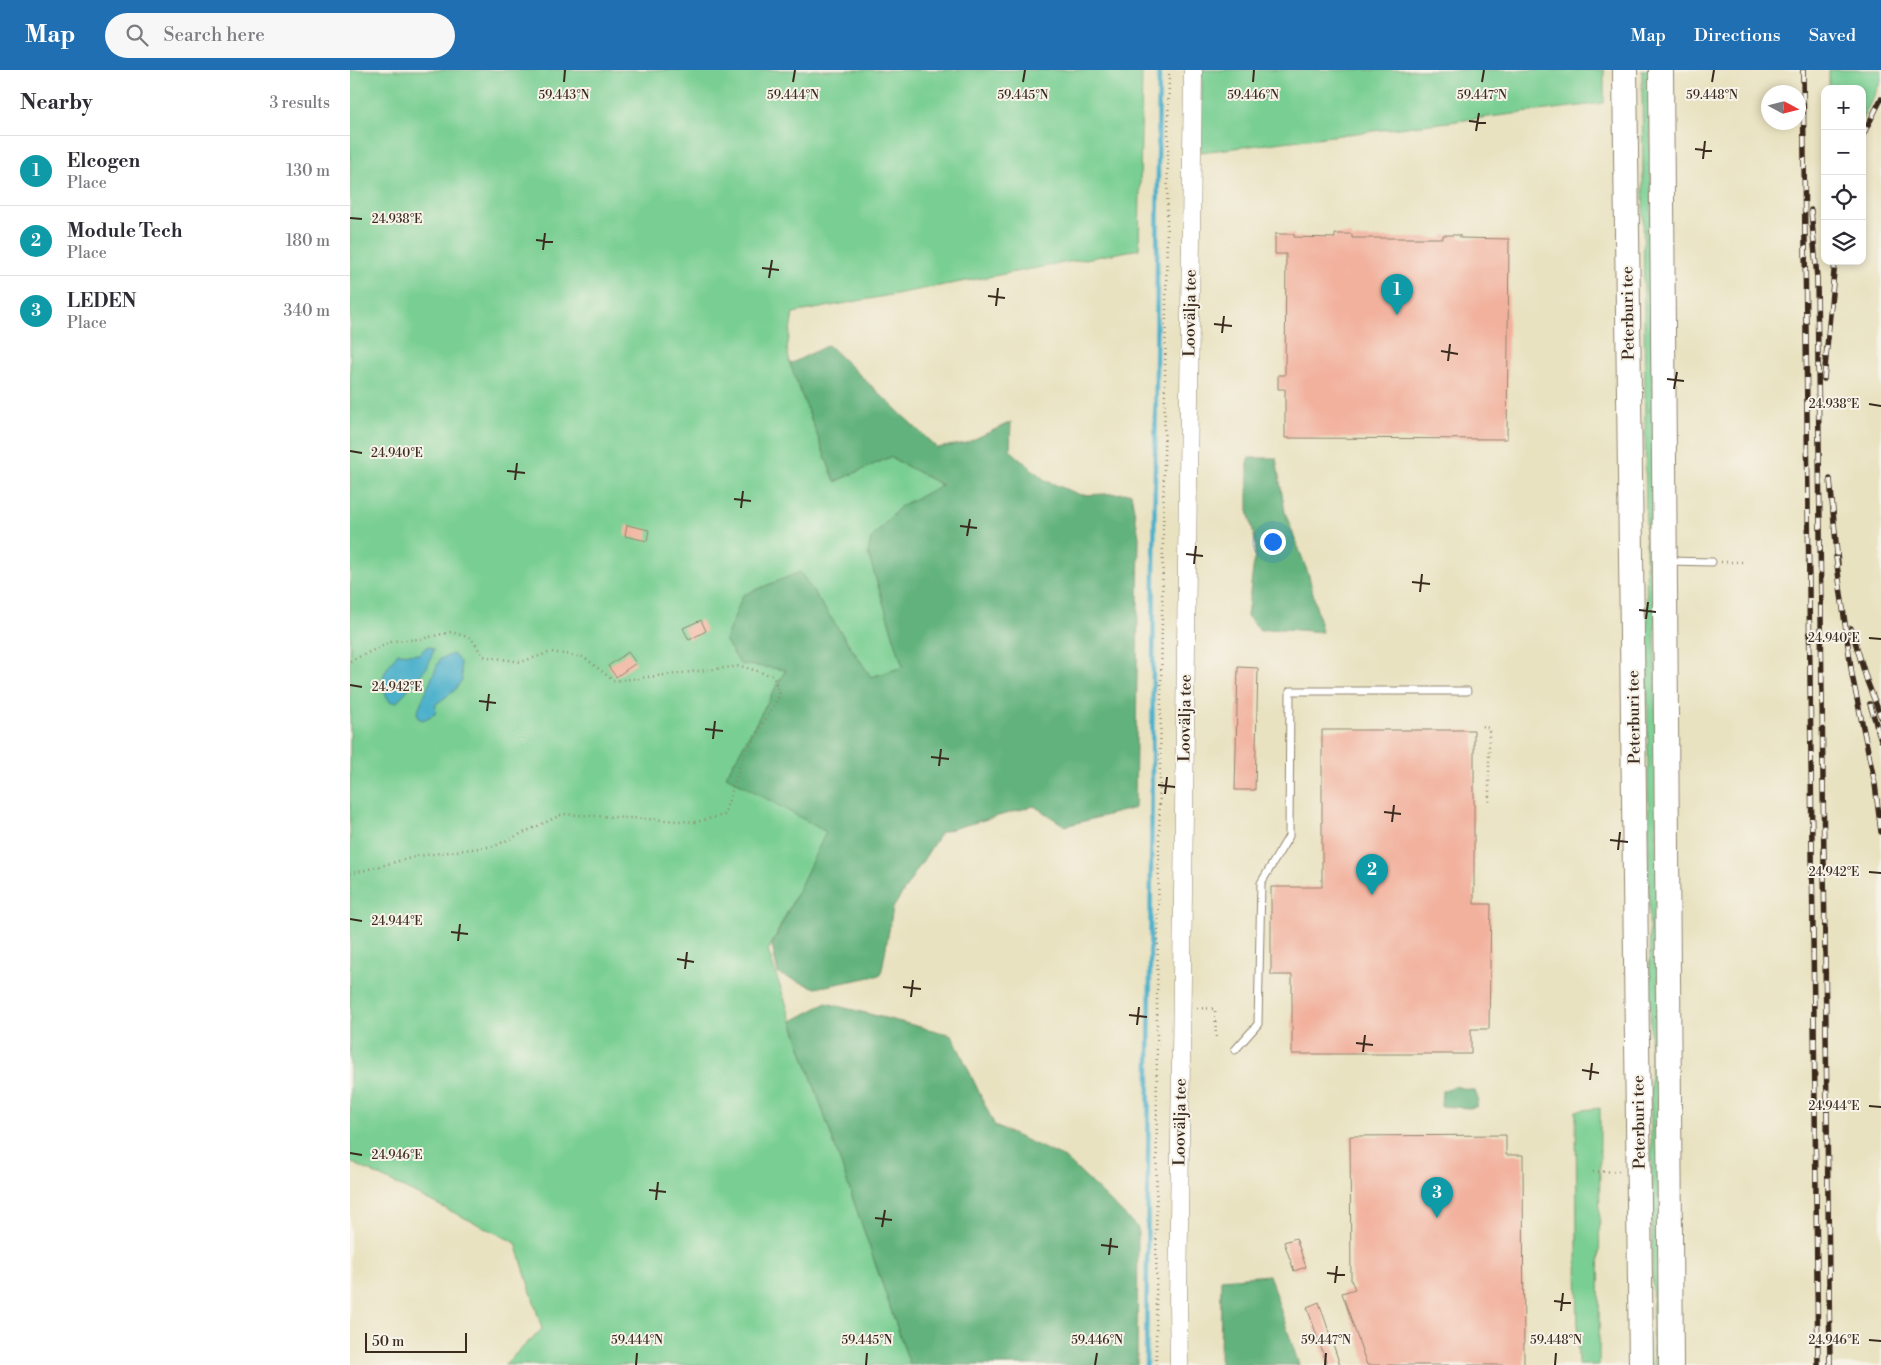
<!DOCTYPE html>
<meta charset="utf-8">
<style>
body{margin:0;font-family:"Libre Bodoni",serif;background:#f7f7f7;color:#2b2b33}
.controls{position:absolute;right:15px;top:15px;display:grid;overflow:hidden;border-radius:10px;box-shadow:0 2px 8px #0003}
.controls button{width:45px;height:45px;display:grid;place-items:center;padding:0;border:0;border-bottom:1px solid #e1e1e2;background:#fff;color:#2b2b33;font:25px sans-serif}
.compass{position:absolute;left:1411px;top:15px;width:45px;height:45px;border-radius:50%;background:#fff;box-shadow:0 2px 8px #0003;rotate:97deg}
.scale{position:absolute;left:15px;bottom:12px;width:102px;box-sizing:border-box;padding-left:5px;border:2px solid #3b2a1e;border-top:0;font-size:14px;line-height:18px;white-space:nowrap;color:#3b2a1e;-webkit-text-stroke:4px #f7f3e8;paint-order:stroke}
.you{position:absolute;left:922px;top:471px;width:18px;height:18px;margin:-12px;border:4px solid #fff;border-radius:50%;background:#1a73e8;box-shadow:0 0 0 8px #1a73e833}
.badge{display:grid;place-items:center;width:32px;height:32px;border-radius:50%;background:#1f6fb2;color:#fff;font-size:16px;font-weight:700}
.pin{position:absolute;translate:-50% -41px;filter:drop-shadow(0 1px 2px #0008)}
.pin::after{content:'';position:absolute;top:26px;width:18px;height:15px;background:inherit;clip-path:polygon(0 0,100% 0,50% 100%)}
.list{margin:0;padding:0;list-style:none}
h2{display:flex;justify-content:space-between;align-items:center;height:65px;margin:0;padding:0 20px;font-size:21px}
h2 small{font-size:16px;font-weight:400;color:#7c7c81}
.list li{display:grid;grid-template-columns:32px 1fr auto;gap:15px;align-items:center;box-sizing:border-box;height:70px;padding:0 20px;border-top:1px solid #e1e1e2}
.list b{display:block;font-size:19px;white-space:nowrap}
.list p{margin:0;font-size:16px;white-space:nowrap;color:#7c7c81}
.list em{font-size:16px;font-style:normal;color:#7c7c81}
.icon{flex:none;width:28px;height:28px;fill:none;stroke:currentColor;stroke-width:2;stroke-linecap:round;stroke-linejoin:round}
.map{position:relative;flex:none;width:1531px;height:1295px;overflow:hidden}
header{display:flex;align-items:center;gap:30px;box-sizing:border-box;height:70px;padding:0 25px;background:#1f6fb2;color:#fff}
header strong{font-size:24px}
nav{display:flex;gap:28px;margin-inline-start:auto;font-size:18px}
.search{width:350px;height:45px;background:#f7f7f7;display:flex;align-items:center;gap:12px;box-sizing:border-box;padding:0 18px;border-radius:28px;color:#7c7c81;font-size:19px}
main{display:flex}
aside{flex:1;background:#fff}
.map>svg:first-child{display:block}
.green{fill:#79cf93;stroke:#5a7c58}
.forest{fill:#62b27d;stroke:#4e6e4e}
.water{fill:#4cb0cb;stroke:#446d74}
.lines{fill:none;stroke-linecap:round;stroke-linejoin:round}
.stream{stroke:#4cb0cb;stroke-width:4.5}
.building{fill:#f2b19d}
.service-casing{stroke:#928670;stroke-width:9}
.tertiary-casing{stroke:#928670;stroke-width:19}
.trunk-casing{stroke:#928670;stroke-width:26}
.path{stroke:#928670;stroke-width:2.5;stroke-dasharray:1 4;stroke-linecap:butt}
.service{stroke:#fff;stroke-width:7}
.tertiary{stroke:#fff;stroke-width:18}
.trunk{stroke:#fff;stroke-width:24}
.rail-casing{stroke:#3b2a1e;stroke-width:5.5}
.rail{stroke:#f7f3e8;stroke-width:4;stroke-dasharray:11;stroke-linecap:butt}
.ticks{fill:none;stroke:#3b2a1e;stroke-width:2}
.labels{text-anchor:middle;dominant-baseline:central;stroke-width:4;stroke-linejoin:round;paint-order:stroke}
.street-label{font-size:16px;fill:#3b2a1e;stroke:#f7f3e8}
.ticks-label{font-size:12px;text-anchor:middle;fill:#3b2a1e;stroke:#f7f3e8;stroke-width:4;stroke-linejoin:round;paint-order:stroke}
</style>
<header>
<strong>Map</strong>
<div class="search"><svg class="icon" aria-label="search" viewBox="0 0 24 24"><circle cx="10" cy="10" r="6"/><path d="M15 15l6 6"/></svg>Search here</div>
<nav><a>Map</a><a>Directions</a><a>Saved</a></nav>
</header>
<main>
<aside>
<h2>Nearby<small>3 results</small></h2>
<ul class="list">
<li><span class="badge" style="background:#0f9aa8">1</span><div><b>Elcogen</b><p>Place</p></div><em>130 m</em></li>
<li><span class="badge" style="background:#0f9aa8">2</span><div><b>Module Tech</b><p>Place</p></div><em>180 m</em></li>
<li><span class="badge" style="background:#0f9aa8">3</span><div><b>LEDEN</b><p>Place</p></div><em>340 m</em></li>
</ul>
</aside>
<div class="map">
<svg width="1531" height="1295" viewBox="0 0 1531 1295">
<rect width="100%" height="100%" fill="#f7f3e8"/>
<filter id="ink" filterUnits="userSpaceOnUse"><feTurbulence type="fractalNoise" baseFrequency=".02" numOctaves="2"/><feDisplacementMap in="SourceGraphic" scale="10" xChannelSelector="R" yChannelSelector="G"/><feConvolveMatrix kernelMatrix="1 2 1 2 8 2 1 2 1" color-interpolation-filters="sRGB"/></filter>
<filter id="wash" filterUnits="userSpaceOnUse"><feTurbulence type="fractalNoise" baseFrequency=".0096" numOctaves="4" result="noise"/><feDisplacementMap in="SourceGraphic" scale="20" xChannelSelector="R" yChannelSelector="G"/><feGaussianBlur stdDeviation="1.12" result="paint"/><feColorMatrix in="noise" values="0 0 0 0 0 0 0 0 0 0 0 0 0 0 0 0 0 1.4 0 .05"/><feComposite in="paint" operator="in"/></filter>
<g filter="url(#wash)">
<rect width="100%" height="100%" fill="#e9e2c1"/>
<g class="green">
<path d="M0,0H792L789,179L443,243L437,279L440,294L485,412L540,387L592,415L551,436L521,469L518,483L553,597L521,607L450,503L390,594L436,599L377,705L477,762L418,881L560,1295H154L192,1259L166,1173L5,1094L0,1093Z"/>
<path d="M852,0H1254V33L851,82Z"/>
<path d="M1292,0H1300L1312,1295H1303Z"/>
<path d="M1479,0H1531V11L1512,50V19H1479Z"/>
<path d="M1250,1038L1249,1295H1228L1226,1041Z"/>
</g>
<g class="forest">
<path d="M478,275L587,378L616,373L661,352L660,380L696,411L731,425L781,423L789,467L785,738L715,756L684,736L591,762L543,838L531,905L466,918L428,904L422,875L476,762L376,706L436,600L390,594L375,570L393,525L450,502L521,607L553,597L518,483L521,469L551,436L592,415L540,387L485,412L440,294Z"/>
<path d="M898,388H926L935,442L959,506L972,562L935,559L910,560L897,546L906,475L898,440Z"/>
<path d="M476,933L602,965L645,1056L715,1088L788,1158L787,1295H560L442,951Z"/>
<path d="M1104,1016L1125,1021L1128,1029L1126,1037L1118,1038L1091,1036L1092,1021Z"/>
<path d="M919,1205L949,1295H870L871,1209Z"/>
</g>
<g class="water">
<path d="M78,576L84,579L78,596L47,632H40C26,609 34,602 48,583L69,584Z"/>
<path d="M103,584L110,592L112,610L104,621L86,634L85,644L73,650L68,648L67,642L90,589Z"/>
</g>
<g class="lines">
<path class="stream" d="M796,1295L809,0"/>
</g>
<g id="blocks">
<g class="building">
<path d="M925,164H944V167L985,168V164H1002V168H1093V165H1110V168L1159,169L1157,369L935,368V319H928V305H935L936,184H925Z"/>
<path d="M277,455L299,460L297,471L275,466Z"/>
<path d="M351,550L356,561L339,570L333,558Z"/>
<path d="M278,582L286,593L266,607L258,596Z"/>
<path d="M888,597L908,598L905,720H885Z"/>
<path d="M972,660H1124V834H1141L1139,959H1121V984H942V905H921V817H972Z"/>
<path d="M1156,1065V1085H1173L1174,1295H1017L992,1223L1005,1219L1001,1210L1000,1066Z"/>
<path d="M946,1168L956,1197L944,1201L934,1172Z"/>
<path d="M969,1232L990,1295H977L957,1237Z"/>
</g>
</g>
</g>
<g filter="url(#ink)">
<use href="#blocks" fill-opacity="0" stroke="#928670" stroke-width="1"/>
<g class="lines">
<g class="service-casing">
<g id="service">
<path d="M1317,491L1362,492"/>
<path d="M885,980L908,954L911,813L939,766L940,621H1117"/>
</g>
</g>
<g class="tertiary-casing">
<path id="tertiary" d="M829,1295L828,1235L843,0"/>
</g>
<g class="trunk-casing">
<g id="trunk">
<path d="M1275,0L1291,1295"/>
<path d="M1311,0L1321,1295"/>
</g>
</g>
<g class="path">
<path d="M1371,492H1393"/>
<path d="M0,591L43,571L71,569L101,562L121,568L133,586L171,592L201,582L234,587L264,611L391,596L423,606L430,625L394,685L374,745L346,752L213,744L145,776L68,786L0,804"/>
<path d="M1132,656L1139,658V735"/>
<path d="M847,938L865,939L866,969"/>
<path d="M1243,1102L1271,1101"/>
<path d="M806,1295L807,937L819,0"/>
</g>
<use href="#service" class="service"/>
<use href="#tertiary" class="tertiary"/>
<use href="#trunk" class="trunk"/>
<g class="rail-casing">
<g id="rail">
<path d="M1453,0L1468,1295"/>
<path d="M1512,67L1531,29"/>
<path d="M1461,140L1467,208L1480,1295"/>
<path d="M1474,309L1485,191"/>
<path d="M1480,409L1488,494"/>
<path d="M1486,487L1502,605L1525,714L1531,762"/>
<path d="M1501,558L1517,611L1531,647"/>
<path d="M1520,634L1531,670"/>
</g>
</g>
<use href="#rail" class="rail"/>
</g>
</g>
<path class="ticks" d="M214,12L215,0M443,12L445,0M673,12L675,0M903,12L904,0M1132,12L1134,0M1362,12L1364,0M1119,51L1136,53M1126,61L1129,43M1345,79L1362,81M1353,89L1355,71M0,148L12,149M186,170L203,172M193,180L195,163M412,198L429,200M419,208L422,190M638,226L655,228M646,236L648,218M864,254L882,256M872,263L874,246M1091,281L1108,284M1098,291L1100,274M1317,309L1334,311M1324,319L1327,302M1519,334L1531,336M0,381L12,383M157,401L175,403M165,410L167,393M384,429L401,431M391,438L393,421M610,456L627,458M617,466L620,449M836,484L853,486M844,494L846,476M1062,512L1080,514M1070,522L1072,504M1289,540L1306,542M1296,549L1298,532M1519,568L1531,569M0,615L12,617M129,631L146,633M137,641L139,624M355,659L373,661M363,669L365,651M581,687L599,689M589,696L591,679M808,715L825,717M815,724L817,707M1034,742L1051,744M1042,752L1044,735M1260,770L1278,772M1268,780L1270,762M1519,802L1531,803M0,849L12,851M101,862L118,864M108,871L110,854M327,889L344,892M335,899L337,882M553,917L571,919M561,927L563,910M779,945L797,947M787,955L789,937M1006,973L1023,975M1013,982L1015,965M1232,1000L1249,1003M1240,1010L1242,993M1519,1036L1531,1037M0,1083L12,1085M299,1120L316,1122M306,1130L308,1112M525,1148L542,1150M532,1157L535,1140M751,1175L768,1177M759,1185L761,1168M977,1203L995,1205M985,1213L987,1196M1204,1231L1221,1233M1211,1241L1213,1223M1519,1270L1531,1271M286,1295L287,1283M516,1295L517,1283M745,1295L747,1283M975,1295L976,1283M1205,1295L1206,1283"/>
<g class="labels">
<g class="street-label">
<text transform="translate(840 243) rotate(-89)">Loovälja tee</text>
<text transform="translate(1278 243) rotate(-91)">Peterburi tee</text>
<text transform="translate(1284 647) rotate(-91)">Peterburi tee</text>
<text transform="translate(835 648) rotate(-89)">Loovälja tee</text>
<text transform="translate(830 1052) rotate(-89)">Loovälja tee</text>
<text transform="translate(1289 1052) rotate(-91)">Peterburi tee</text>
</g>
</g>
<g class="ticks-label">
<text x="673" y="29">59.445°N</text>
<text x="1132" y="29">59.447°N</text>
<text x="214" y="29">59.443°N</text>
<text x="443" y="29">59.444°N</text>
<text x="903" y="29">59.446°N</text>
<text x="1362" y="29">59.448°N</text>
<text x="47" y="153">24.938°E</text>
<text x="1484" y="338">24.938°E</text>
<text x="47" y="387">24.940°E</text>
<text x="1484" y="572">24.940°E</text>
<text x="47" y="621">24.942°E</text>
<text x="1484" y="806">24.942°E</text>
<text x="47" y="855">24.944°E</text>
<text x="1484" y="1040">24.944°E</text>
<text x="47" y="1089">24.946°E</text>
<text x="1484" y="1274">24.946°E</text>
<text x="287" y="1274">59.444°N</text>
<text x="517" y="1274">59.445°N</text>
<text x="747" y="1274">59.446°N</text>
<text x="976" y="1274">59.447°N</text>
<text x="1206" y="1274">59.448°N</text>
</g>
</svg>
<div class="controls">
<button>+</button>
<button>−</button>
<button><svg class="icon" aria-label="locate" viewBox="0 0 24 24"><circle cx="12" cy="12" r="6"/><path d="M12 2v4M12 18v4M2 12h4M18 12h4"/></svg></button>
<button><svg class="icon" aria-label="layers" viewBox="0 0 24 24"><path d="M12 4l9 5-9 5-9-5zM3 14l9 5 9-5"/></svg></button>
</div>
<svg class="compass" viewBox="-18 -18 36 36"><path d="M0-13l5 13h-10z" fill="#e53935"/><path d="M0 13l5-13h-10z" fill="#7c7c81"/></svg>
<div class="scale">50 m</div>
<div class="you"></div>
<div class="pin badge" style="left:1047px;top:245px;background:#0f9aa8">1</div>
<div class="pin badge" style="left:1022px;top:825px;background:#0f9aa8">2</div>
<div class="pin badge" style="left:1087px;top:1148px;background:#0f9aa8">3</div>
</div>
</main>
